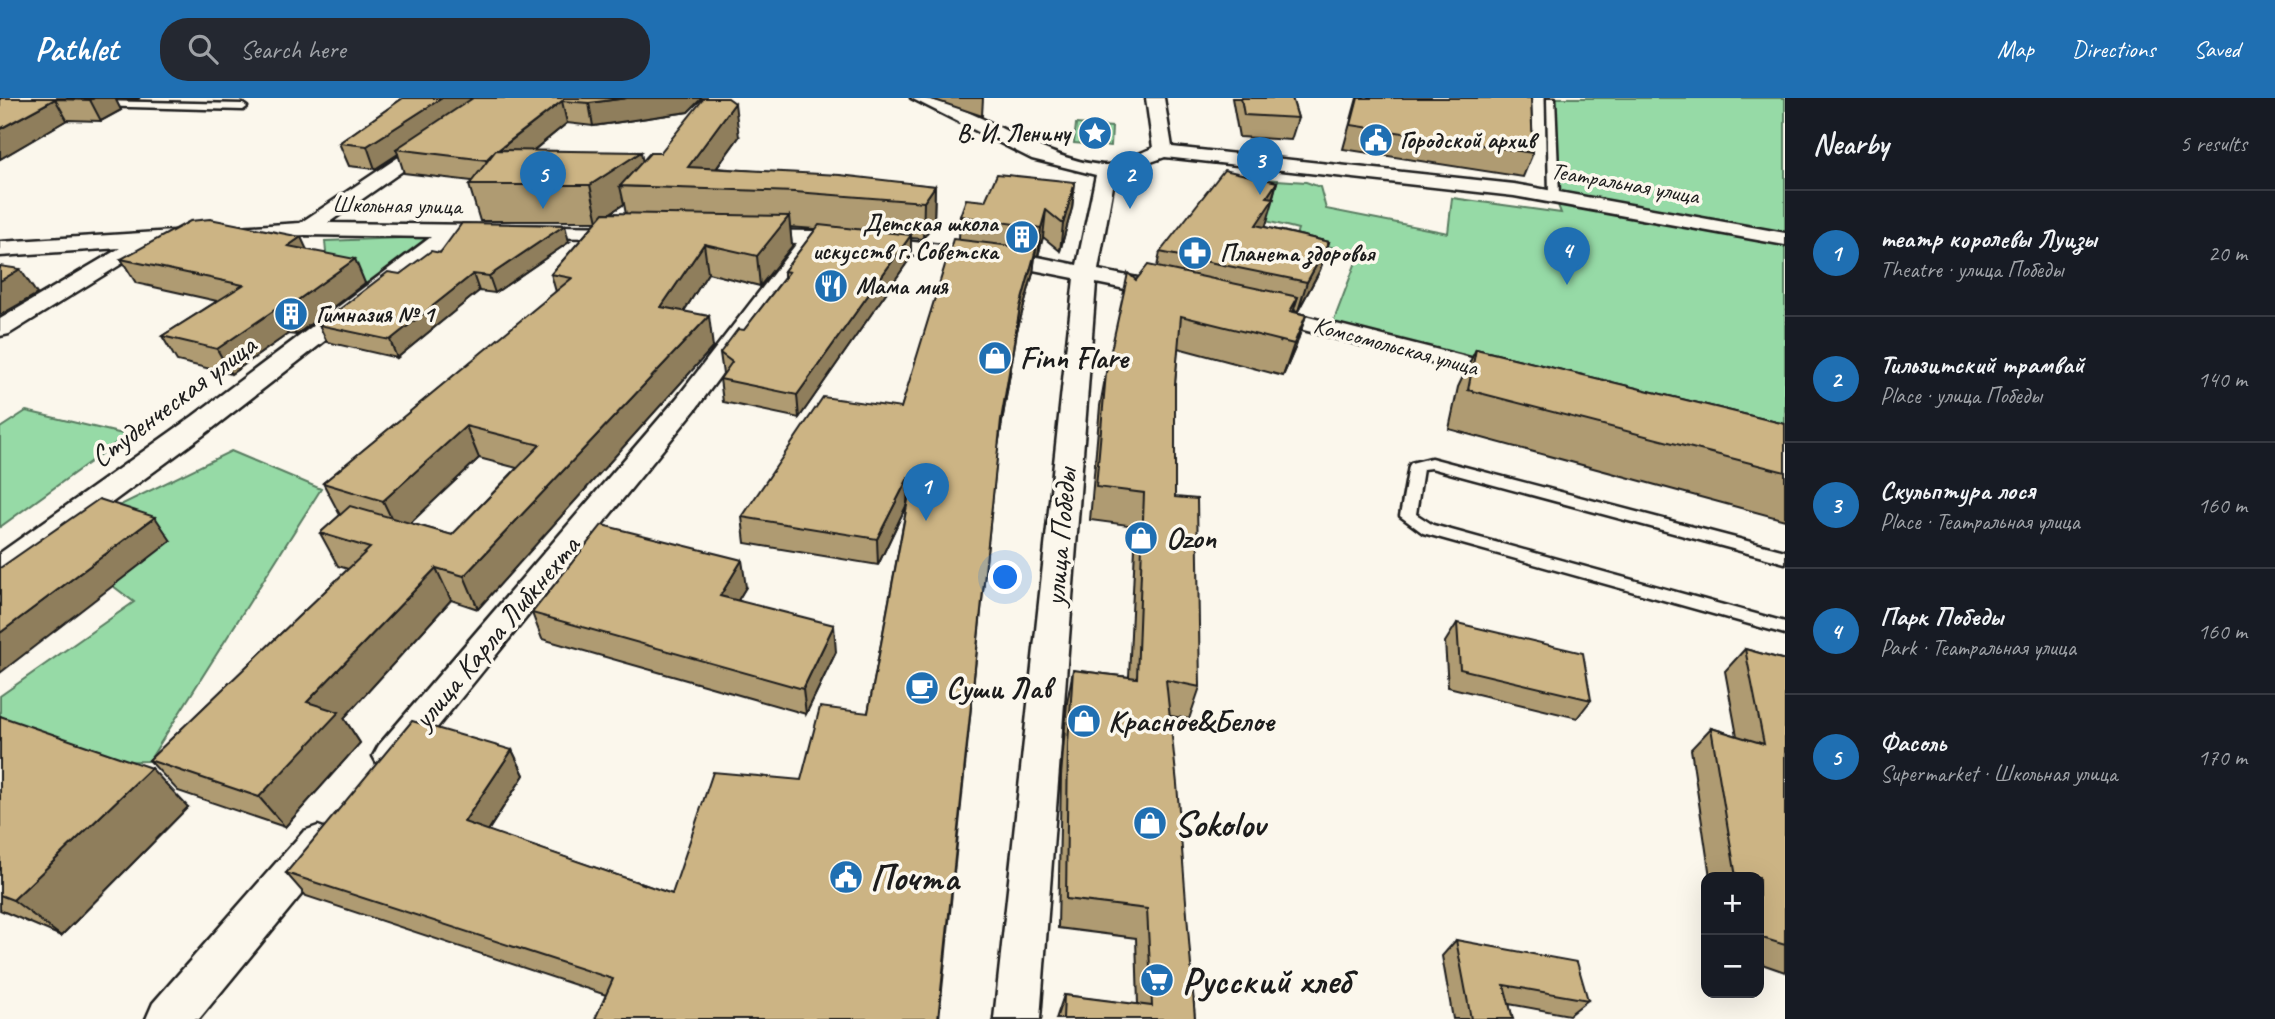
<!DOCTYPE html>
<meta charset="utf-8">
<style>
body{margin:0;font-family:Caveat,sans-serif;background:#242831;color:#f1f3f6}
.controls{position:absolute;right:21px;bottom:21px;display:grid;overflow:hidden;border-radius:14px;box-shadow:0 7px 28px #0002}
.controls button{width:63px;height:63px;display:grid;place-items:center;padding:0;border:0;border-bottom:2px solid #363941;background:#171b24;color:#f1f3f6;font:35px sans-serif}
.you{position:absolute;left:1006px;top:480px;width:24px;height:24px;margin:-18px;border:5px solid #fff;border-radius:50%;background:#1a73e8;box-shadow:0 0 0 10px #1a73e833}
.badge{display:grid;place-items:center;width:46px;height:46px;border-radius:50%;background:#1f6fb2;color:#fff;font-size:23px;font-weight:700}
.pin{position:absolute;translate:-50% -58px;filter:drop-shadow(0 2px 4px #0008)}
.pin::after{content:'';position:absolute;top:37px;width:24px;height:21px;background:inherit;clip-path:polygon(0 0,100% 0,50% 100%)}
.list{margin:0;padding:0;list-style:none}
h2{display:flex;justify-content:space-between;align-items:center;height:91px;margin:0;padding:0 28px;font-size:30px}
h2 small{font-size:23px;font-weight:400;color:#9ea1a6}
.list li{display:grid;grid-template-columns:46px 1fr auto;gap:21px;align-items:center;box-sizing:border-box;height:126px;padding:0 28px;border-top:2px solid #363941}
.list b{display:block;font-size:26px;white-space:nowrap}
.list p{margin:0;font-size:23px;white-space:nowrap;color:#9ea1a6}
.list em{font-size:23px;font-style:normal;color:#9ea1a6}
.icon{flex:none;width:38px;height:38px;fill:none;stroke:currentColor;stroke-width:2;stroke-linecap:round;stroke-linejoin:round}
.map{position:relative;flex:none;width:1785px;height:921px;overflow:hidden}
header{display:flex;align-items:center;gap:42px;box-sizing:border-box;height:98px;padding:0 35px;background:#1f6fb2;color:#fff}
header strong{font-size:33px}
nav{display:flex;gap:38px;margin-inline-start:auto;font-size:24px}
.search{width:490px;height:63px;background:#242831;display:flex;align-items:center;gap:18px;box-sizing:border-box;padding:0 24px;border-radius:28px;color:#9ea1a6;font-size:26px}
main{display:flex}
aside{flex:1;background:#171b24}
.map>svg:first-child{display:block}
.green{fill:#96daa6;stroke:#597b61;stroke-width:2}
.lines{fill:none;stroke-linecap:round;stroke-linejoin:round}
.service-casing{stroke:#1c1c1c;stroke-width:5}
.minor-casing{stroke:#1c1c1c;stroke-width:5}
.service{fill:#fbf7ec;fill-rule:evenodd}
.minor{fill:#fbf7ec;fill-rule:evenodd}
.wall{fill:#af9b72;stroke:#1c1c1c;stroke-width:2;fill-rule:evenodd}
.shaded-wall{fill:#8f7e5c;stroke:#1c1c1c;stroke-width:2}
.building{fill:#ccb484;stroke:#1c1c1c;stroke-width:2}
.labels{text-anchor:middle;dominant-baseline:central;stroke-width:7;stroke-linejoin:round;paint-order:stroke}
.far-poi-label{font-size:24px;font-weight:bold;fill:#1c1c1c;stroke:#fbf7ec;text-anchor:start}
.far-street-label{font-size:24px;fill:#1c1c1c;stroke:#fbf7ec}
.poi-label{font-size:30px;font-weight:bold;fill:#1c1c1c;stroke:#fbf7ec;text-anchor:start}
.street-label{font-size:30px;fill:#1c1c1c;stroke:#fbf7ec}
.near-poi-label{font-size:37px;font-weight:bold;fill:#1c1c1c;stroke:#fbf7ec;text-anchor:start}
</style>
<header>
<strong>Pathlet</strong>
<div class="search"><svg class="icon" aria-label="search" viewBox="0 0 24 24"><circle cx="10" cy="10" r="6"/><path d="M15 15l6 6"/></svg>Search here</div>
<nav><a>Map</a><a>Directions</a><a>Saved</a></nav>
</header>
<main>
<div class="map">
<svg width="1785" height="921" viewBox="0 0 1785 921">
<rect width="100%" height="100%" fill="#fbf7ec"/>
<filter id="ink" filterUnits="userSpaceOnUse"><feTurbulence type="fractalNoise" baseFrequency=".0143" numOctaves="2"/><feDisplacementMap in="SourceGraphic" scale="14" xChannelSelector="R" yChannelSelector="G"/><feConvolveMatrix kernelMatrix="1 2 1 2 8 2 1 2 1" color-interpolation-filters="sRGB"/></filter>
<g filter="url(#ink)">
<g class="green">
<path d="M1551,0H1785V351L1331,230L1359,156L1295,140L1298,131L1262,122V81L1306,84L1320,89L1326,111L1448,135L1452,100L1561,115L1554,97Z"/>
<path d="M1076,26L1112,29L1111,48L1074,45Z"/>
<path d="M428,139L331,212L325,143Z"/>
<path d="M26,313L127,337L0,429V330Z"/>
<path d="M231,353L321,391L149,663L0,666V598L134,504L51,441Z"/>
</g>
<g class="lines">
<g class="service-casing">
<g id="service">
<path d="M1547,0H1555L1559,97L1554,100L1549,97Z"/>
<path d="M96,3L243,6L247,9L243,12L93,8L92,6Z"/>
<path d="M1431,360L1785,453V465L1431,370L1423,371L1416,416L1433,427L1785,524V536L1423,435L1400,418L1409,368L1411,365Z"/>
</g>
</g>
<g class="minor-casing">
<g id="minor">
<path d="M487,0H507L328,125L628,129L636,130L639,135L636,140L458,139L213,330L11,479L0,482V455L193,318L431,139L305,137L152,147L9,236L0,238V221L120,150L0,158V144L300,125Z"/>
<path d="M911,0C972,0 1035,62 1103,67C1117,68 1139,55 1153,50L1146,0H1164L1172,49L1514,86L1785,135V147L1514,98L1165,59L1115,77L1098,172L1177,188L1181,193L1177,198L1169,200L1096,185L1040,921H994L1074,180L1023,170L818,146L695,312L405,669L392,674L379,669L373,658L379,647L677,300L797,145L750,143L742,142L739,137L742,132L813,133L1023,156L1077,167L1096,77L1032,61Z"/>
<path d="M1261,207L1518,272L1522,277L1518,282L1509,285L1253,219L1249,214L1253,209Z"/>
<path d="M318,728L332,733L338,746L332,759L199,921H146L153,905L304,733Z"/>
</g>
</g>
<use href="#service" class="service"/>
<use href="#minor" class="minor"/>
</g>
<g class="wall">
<path d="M0,0H140L138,1H115L121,12L101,23L67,22L0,61Z"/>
<path d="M403,0H702L688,14L593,28L567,25L533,53L642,63L660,55L739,39L717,70L935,88L934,124L923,141L911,140V159L799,320L723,304L720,281L723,276L720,255L744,232L784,180V173L816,131L790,129L792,148L760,188L708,175L684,213L713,249L478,511L451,502L344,620L360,645L285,729L178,693L149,662L348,471L338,468L320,435L340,417L323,385L556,194L551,176L597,123H480L469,87L472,83L404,75L398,56L375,71L349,68L339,45ZM624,106L626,116L610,115ZM479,360L517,370L452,437L410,425Z"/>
<path d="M929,0H983L982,18Z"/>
<path d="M1232,0H1292L1298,20L1291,42L1239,39Z"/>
<path d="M1357,0H1531L1533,55L1523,79L1343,51Z"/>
<path d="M1075,84L1072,110L1060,153L1043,139L1038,158L1035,157L1033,175L1017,233L998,348L939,921L606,897L306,798L286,775L512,652L524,677L488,733L672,796L801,682L868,615L907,406L878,467L745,445L742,419L901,310L959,141L960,118L985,103Z"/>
<path d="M1277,84L1265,129L1329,144L1320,172L1298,213L1294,212V214L1306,217L1296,248L1283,278L1178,250L1175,286V399L1200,589L1189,621L1170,618L1195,921H1056L1064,897L1138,907L1136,840L1058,830L1061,678L1067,605L1073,572L1129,579L1136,428L1090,422L1100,308L1106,275L1136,182L1157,169L1160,154Z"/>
<path d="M569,144L495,195L479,193L397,260L327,244L319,227L400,176L440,155Z"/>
<path d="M306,151L365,185L296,237L288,236L231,276L177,263L162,238L217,203L136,185L121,161Z"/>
<path d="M1476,251L1785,326V422L1449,331L1458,289Z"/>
<path d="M746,489L738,502L836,554L806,616L542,541L532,515Z"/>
<path d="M1457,525L1591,602L1577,620L1448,589L1445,544Z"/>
<path d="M1745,551L1785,562V874L1759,865V779H1710L1691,651L1711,630L1737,638L1725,573Z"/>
<path d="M0,618L188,709L61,838L0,812Z"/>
<path d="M1456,842L1588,902L1569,917L1509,906L1513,921H1453L1442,858Z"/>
</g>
<g class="shaded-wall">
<path d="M94,0H115L121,12L101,23L90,2Z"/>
<path d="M442,0H482L396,51L398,56L375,71L367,48Z"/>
<path d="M627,0H702L688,14L593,28L589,5Z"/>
<path d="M55,1L67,22L0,61V31Z"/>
<path d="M562,3L567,25L493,85L486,62Z"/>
<path d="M735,5L739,39L702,90L688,69Z"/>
<path d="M641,54L647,89L620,88L624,106L598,123L590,87Z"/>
<path d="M1075,84L1072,110L1060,153L1063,126Z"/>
<path d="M1277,84L1271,104L1274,100L1266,127L1248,154L1256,127L1267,99Z"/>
<path d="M935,88L934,124L923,141L924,104Z"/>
<path d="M1046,112L1043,139L1038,158L1041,130Z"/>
<path d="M789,118L792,148L760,188L757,158Z"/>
<path d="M565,127L569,144L495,195L489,178Z"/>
<path d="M911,137V159L799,320L797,297Z"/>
<path d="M301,139L312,163L288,148Z"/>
<path d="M1329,144L1320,172L1298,213L1307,184Z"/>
<path d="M704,146L708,175L667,240L661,209Z"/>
<path d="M1036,151L1033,175L1017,233L998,348L1001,322L1020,209Z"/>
<path d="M355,161L365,185L296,237L284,212Z"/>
<path d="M20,171L37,196L0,217V183Z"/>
<path d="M473,176L479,193L397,260L390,242Z"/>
<path d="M1298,199L1288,230L1280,245L1290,213Z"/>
<path d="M276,211L288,236L231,276L217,251Z"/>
<path d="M1306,217L1296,248L1283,278L1294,246Z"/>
<path d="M709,218L713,249L478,511L464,478Z"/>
<path d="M466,328L479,360L399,436L383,403Z"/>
<path d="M908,380L907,406L878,467L877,441Z"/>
<path d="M155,419L171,443L0,575V535Z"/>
<path d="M742,462L746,489L725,524L720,498Z"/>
<path d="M436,470L451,502L344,620L360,645L285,729L259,699L307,604Z"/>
<path d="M834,527L836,554L806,616L803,591Z"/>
<path d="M512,652L524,677L478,748L464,724Z"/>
<path d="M151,670L188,709L61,838L13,802Z"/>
</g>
<g class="building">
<path d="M0,0H94L90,2L55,1L0,31Z"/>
<path d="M403,0H442L367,48L339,45Z"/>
<path d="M473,0H627L589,5L562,3L498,52H496L486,62L396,51Z"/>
<path d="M704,0H728L735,5L688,69L840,77L935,88L924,104L795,94L620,88L650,55H660Z"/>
<path d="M1241,0H1292L1298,20L1244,17Z"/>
<path d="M1358,0H1531L1533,55L1351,27Z"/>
<path d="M496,52L641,54L590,87H469Z"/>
<path d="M1224,72L1277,84L1267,99L1274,100L1256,127L1329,144L1307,184L1160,154Z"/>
<path d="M997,76L1075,84L1063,126L1046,112L1041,130L960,118L966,101L985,103Z"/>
<path d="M604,115L789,118L757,158L704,146L661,209L709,218L464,478L436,470L307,604L339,614L259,699L149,662L370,450L320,435L350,408L452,437L540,347L466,328L383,403L323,385L572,180L551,176Z"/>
<path d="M210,121L301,139L288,148L355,161L284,212L276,211L217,251L162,238L243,187L121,161L190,123Z"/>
<path d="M462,125L565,127L489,178L473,176L390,242L319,227L388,174L400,176L431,153L440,155Z"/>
<path d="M819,127L911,137L797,297L720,281L732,264L720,255L738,231L744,232L789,174L784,173Z"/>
<path d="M953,141L1036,151L1020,209L1001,322L938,921H595L613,881L286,775L412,623L512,652L464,724L672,796L713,674L801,682L820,609L868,615L912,381L908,380L877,441L742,419L823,299L901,310Z"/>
<path d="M1148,167L1298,199L1290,213L1306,217L1294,246L1181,218L1175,286V399L1197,401L1200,589L1166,582L1177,686L1195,921H1063L1064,897L1152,908L1147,811L1066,801L1068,646L1073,572L1137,580L1144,395L1096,389L1106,275L1128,175L1136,182Z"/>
<path d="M0,168L20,171L0,183Z"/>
<path d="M1476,251L1785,326V374L1468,292Z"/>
<path d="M99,401L155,419L0,535V470Z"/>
<path d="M602,427L742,462L720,498L834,527L803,591L532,515Z"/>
<path d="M1457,525L1583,555L1591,602L1460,571Z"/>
<path d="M1745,551L1785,562V847L1759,839V779H1736L1711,630L1764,646Z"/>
<path d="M0,618L151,670L13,802L0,797Z"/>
<path d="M1456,842L1577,864L1588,902L1504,887L1513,921H1471Z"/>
</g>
</g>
<defs>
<g id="sight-disc" transform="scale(1.75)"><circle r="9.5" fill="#1f6fb2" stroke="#fbf7ec"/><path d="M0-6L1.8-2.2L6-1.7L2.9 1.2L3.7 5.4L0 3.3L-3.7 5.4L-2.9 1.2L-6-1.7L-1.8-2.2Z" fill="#fff"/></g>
<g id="civic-disc" transform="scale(1.75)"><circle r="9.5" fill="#1f6fb2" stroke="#fbf7ec"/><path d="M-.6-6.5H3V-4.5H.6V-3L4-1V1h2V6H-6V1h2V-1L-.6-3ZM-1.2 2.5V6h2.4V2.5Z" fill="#fff"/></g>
<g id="building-disc" transform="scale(1.75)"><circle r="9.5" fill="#1f6fb2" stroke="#fbf7ec"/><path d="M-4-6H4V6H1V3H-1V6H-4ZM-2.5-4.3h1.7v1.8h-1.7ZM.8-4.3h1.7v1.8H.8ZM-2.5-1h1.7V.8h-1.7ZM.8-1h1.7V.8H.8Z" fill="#fff"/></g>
<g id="pharmacy-disc" transform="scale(1.75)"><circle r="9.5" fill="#1f6fb2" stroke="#fbf7ec"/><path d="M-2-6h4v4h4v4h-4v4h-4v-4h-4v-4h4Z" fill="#fff"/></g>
<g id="restaurant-disc" transform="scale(1.75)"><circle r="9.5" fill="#1f6fb2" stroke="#fbf7ec"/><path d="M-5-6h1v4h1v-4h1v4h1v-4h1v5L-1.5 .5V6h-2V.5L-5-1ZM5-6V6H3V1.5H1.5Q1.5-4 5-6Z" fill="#fff"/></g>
<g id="shop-disc" transform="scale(1.75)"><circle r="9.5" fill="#1f6fb2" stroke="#fbf7ec"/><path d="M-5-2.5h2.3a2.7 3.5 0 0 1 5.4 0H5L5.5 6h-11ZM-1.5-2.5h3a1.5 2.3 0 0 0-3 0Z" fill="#fff"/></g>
<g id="cafe-disc" transform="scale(1.75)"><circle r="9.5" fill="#1f6fb2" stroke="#fbf7ec"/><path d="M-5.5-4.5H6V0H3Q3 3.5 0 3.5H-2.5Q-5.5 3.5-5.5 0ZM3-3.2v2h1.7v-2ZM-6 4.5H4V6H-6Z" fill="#fff"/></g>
<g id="supermarket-disc" transform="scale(1.75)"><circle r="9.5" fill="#1f6fb2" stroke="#fbf7ec"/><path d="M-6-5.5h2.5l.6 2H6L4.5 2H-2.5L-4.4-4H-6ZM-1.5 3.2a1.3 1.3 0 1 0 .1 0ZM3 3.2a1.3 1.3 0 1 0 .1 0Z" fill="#fff"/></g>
</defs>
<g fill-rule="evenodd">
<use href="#sight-disc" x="1095" y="35"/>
<use href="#civic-disc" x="1376" y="42"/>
<use href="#building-disc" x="1022" y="139"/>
<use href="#pharmacy-disc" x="1195" y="155"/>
<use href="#restaurant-disc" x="831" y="188"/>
<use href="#building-disc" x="291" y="216"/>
<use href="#shop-disc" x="995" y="260"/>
<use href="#shop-disc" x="1141" y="440"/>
<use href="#cafe-disc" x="922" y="590"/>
<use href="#shop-disc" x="1084" y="623"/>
<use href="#shop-disc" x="1150" y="725"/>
<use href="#civic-disc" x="846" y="779"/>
<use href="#supermarket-disc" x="1157" y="882"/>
</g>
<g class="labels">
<g class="far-poi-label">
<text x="1070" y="35" text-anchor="end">В. И. Ленину</text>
<text x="1400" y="42">Городской архив</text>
<text x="998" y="125" text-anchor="end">Детская школа<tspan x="998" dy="28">искусств г. Советска</tspan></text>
<text x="1220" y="155">Планета здоровья</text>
<text x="856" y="188">Мама мия</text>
<text x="316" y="216">Гимназия № 1</text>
</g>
<g class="far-street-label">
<text transform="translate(1625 85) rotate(10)">Театральная улица</text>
<text transform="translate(397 107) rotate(1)">Школьная улица</text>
<text transform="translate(1396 248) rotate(15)">Комсомольская улица</text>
</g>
<g class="poi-label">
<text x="1020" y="260">Finn Flare</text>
<text x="1166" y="440">Ozon</text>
<text x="946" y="590">Суши Лав</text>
<text x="1108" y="623">Красное&amp;Белое</text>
</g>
<g class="street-label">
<text transform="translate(173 303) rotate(-37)">Студенческая улица</text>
<text transform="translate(1060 439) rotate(-85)">улица Победы</text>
<text transform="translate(496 534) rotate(-50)">улица Карла Либкнехта</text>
</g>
<g class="near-poi-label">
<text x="1174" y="725">Sokolov</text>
<text x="870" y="779">Почта</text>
<text x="1182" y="882">Русский хлеб</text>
</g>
</g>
</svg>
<div class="controls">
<button>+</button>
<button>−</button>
</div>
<div class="you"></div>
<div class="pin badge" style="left:926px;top:423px">1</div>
<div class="pin badge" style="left:1130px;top:111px">2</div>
<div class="pin badge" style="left:1260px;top:97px">3</div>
<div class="pin badge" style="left:1567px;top:187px">4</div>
<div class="pin badge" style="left:543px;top:111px">5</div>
</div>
<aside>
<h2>Nearby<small>5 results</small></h2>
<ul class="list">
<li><span class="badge">1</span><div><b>театр королевы Луизы</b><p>Theatre · улица Победы</p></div><em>20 m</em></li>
<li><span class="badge">2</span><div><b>Тильзитский трамвай</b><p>Place · улица Победы</p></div><em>140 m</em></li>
<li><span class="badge">3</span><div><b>Скульптура лося</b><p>Place · Театральная улица</p></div><em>160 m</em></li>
<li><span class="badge">4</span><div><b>Парк Победы</b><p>Park · Театральная улица</p></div><em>160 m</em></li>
<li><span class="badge">5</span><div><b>Фасоль</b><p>Supermarket · Школьная улица</p></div><em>170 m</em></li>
</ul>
</aside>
</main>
